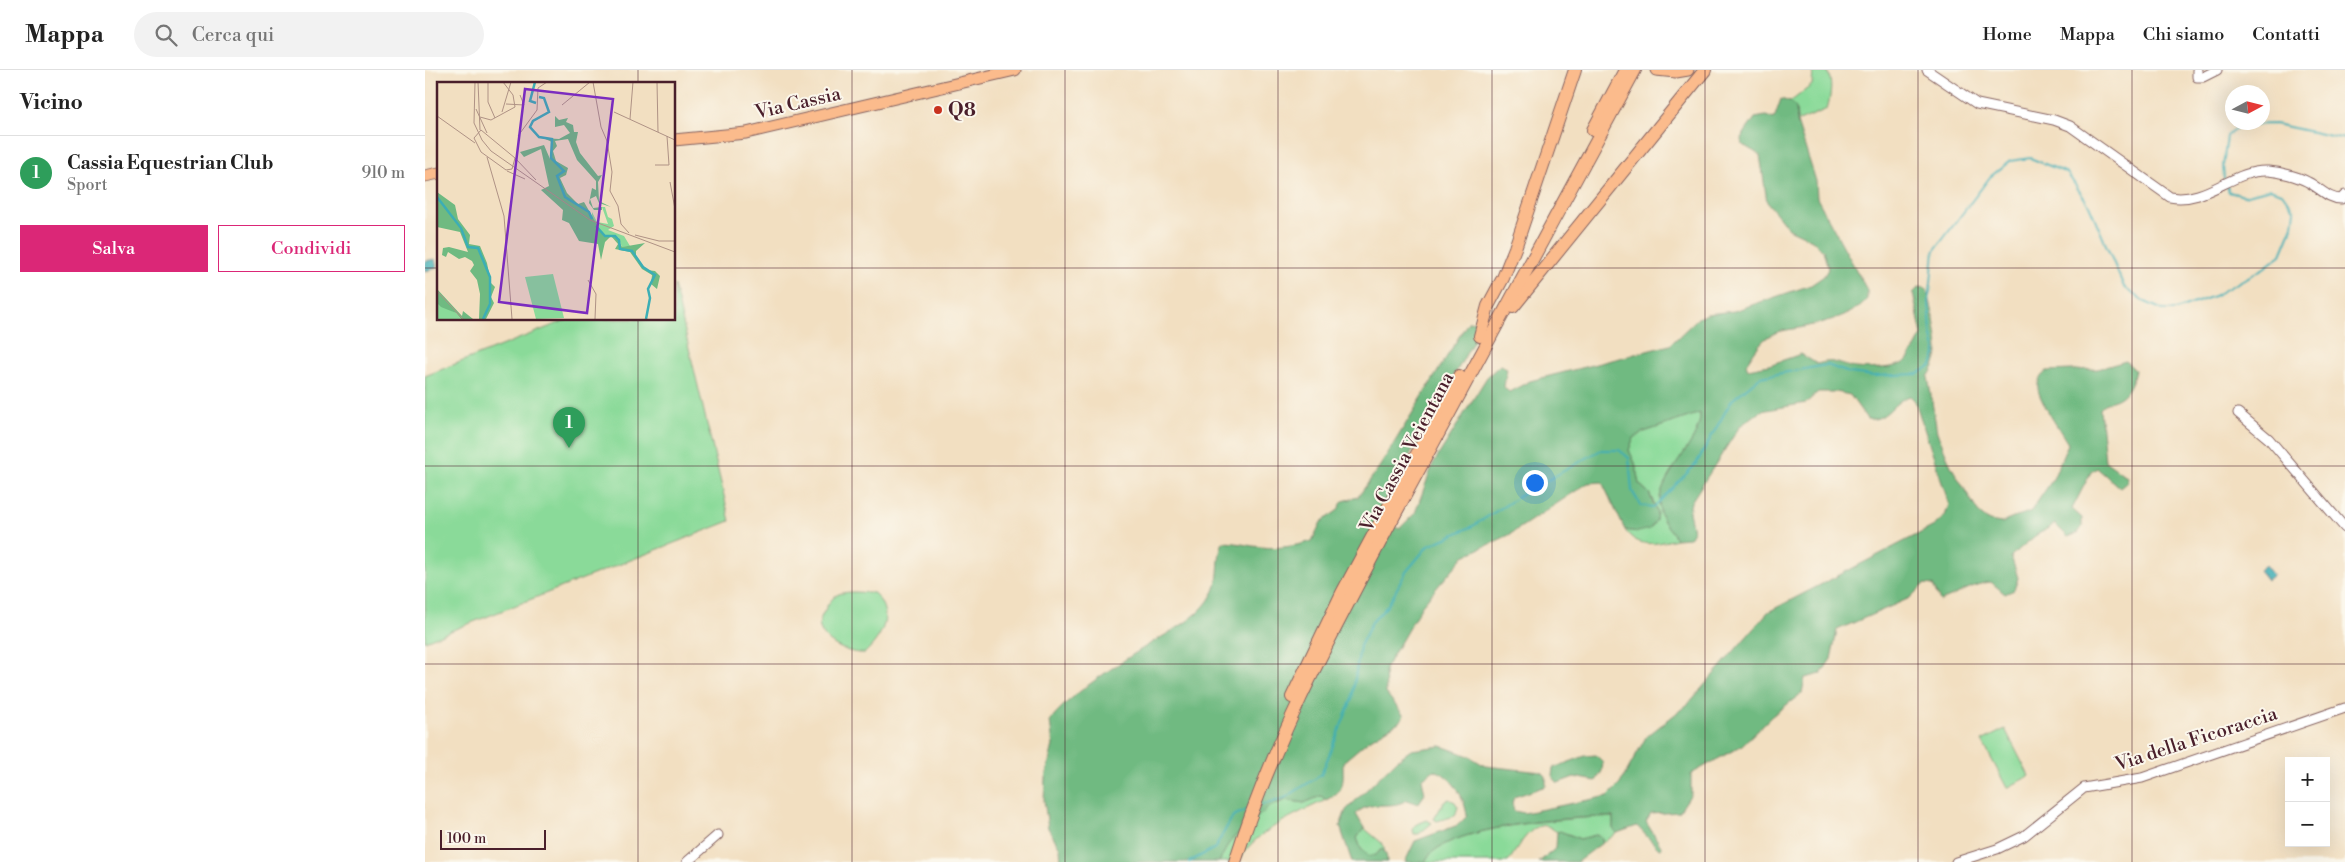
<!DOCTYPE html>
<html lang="it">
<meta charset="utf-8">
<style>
body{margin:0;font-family:"Libre Bodoni",serif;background:#f2f2f2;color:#222}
.controls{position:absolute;right:15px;bottom:15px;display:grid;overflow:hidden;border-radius:0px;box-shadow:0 5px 20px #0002}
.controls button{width:45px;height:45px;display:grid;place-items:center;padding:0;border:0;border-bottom:1px solid #e0e0e0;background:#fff;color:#222;font:25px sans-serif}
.compass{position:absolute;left:1800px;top:15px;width:45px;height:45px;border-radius:50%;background:#fff;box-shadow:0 5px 20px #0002;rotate:83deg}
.scale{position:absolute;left:15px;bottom:12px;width:106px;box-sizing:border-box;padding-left:5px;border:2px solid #4a1f2b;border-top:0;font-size:14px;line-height:18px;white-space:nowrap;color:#4a1f2b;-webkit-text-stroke:4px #fbf7ec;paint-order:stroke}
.you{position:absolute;left:1109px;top:412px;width:18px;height:18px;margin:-12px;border:4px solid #fff;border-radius:50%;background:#1a73e8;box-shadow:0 0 0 8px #1a73e833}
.badge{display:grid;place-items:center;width:32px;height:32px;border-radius:50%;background:#db2777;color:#fff;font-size:16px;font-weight:700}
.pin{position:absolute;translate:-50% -41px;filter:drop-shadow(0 1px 2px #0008)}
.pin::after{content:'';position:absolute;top:26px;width:18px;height:15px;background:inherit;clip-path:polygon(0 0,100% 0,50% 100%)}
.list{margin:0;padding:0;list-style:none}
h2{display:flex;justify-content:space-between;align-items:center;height:65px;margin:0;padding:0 20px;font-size:21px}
h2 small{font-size:16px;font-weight:400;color:#767676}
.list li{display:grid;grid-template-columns:32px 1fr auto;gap:15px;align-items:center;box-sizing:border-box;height:75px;padding:0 20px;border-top:1px solid #e0e0e0}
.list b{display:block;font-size:19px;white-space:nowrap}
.list p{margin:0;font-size:16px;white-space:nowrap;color:#767676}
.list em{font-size:16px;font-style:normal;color:#767676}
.actions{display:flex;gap:10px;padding:15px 20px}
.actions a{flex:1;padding:11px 0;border:1px solid #db2777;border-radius:0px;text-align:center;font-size:18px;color:#db2777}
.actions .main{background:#db2777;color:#fff}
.icon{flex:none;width:28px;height:28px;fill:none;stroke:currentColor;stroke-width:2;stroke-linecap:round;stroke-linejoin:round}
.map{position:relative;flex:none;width:1920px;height:792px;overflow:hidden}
header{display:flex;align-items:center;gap:30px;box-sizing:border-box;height:70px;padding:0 25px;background:#fff;border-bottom:1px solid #e0e0e0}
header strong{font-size:24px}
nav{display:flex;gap:28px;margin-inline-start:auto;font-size:18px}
.search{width:350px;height:45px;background:#f2f2f2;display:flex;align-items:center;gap:12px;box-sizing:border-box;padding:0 18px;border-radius:28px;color:#767676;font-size:19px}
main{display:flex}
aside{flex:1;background:#fff}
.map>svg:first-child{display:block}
.green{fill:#8ada99;stroke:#6a7c62}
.forest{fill:#6fba81;stroke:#5c6c56}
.water{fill:#3caeb5;stroke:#436670}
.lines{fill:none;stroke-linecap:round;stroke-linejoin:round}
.stream{stroke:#3caeb5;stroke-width:2}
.minor-casing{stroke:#856260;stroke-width:11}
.major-casing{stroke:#856260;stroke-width:13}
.highway-casing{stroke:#856260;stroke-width:14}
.minor{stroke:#fff;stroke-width:9}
.major{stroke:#fbbb8c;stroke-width:11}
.highway{stroke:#fbbb8c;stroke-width:12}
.grid{fill:none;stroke:#4a1f2b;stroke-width:1;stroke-opacity:0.55}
.poi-dot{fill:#c8321e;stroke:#fbf7ec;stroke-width:2}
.labels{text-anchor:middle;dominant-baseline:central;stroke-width:4;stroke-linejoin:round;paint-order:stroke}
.street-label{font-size:19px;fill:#4a1f2b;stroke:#fbf7ec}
.poi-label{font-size:19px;font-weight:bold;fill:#4a1f2b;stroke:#fbf7ec;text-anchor:start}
.inset-river{fill:none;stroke:#3caeb5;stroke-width:2.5}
.inset-road{fill:none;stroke:#af9285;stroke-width:1}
.view{fill:#7b2cbf;fill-opacity:0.15;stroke:#7b2cbf;stroke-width:2.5}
.inset-edge{fill:none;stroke:#4a1f2b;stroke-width:2.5}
</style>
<header>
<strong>Mappa</strong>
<div class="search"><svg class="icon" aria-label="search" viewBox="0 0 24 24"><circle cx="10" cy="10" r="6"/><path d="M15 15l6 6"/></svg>Cerca qui</div>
<nav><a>Home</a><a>Mappa</a><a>Chi siamo</a><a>Contatti</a></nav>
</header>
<main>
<aside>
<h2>Vicino<small></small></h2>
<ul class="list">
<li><span class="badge" style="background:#2e9e5b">1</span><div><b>Cassia Equestrian Club</b><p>Sport</p></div><em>910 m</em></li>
</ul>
<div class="actions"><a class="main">Salva</a><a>Condividi</a></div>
</aside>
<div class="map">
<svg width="1920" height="792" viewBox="0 0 1920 792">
<rect width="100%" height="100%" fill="#fbf7ec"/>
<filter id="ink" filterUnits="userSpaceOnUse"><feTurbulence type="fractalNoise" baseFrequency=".02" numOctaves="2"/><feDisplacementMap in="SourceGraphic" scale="10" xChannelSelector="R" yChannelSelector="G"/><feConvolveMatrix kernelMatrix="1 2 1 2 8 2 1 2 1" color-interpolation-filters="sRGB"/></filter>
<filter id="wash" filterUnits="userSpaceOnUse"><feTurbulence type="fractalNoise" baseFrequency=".0096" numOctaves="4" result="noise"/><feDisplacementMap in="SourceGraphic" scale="20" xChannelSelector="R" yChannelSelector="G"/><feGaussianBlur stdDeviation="1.12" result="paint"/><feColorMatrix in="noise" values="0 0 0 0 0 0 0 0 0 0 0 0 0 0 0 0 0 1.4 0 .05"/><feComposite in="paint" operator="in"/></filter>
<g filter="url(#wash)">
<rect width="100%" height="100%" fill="#f2dfc1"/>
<g class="green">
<path d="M1388,0H1402C1408,13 1406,25 1402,39L1372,52L1371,38L1365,32L1387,15Z"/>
<path d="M249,215L305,451L0,571V306L144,249H249Z"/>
<path d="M1275,343C1278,377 1219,413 1238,450C1242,457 1248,462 1251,469C1231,474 1213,479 1200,460L1213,462L1231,450L1232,442L1228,431L1224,423L1214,414L1210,393L1204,380L1208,369L1216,363Z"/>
<path d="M431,522L449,523C470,545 457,566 440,583C425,584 401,575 395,558C393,552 397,545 400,540C402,535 408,527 412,525C417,522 426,522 431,522Z"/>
<path d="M1580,659L1604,706L1582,718L1557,671Z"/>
<path d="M896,726L901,730C875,742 824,764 814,792H794L805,771L844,737L861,730L879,733Z"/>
<path d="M1024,729L1030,732L1033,737L1030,746L1012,751L1009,749L1019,732Z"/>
<path d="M1174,747H1188V759L1192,763L1177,773V768L1171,765L1155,769C1147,765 1141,763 1133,762C1129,761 1126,757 1122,756C1105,752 1092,780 1083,792H1000C1014,757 1138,749 1174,747Z"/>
<path d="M1002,750L1007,753L994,764H989L988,760L990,755Z"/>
<path d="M939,758L958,774L960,783L956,779L951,785L944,786L936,779L932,768Z"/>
</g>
<g class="forest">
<path d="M1356,29L1365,32L1371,38L1372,52L1391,111L1392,128L1442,220V229C1429,245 1403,251 1383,256C1369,260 1351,259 1340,269C1332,276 1327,286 1321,294L1323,299L1344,295L1376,284L1392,294C1409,289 1410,293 1426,297C1436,300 1472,299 1480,292C1487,286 1492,273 1497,265L1488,223L1494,217L1501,218C1506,228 1513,269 1513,281C1513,290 1508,299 1503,307L1512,362L1526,396L1553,442L1564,451L1576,453L1606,441L1628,409L1643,374C1637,363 1613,329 1613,318C1612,310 1617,305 1622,301L1673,299L1701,291L1710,300C1709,308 1703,322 1697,326C1688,333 1683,329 1675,339L1680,391L1702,407V412L1695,418L1672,398L1666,402L1647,439L1657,448V457L1653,463L1643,467L1630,454L1610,466L1586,486L1593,508L1589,520L1580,524L1566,512C1548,513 1532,526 1515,531L1508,515L1499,514L1485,528L1412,560L1406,589L1396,604L1380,608L1377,623L1347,646L1316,676L1266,704V724L1254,742L1226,744L1221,752L1237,778L1234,779L1212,756L1192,763L1188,759V747C1152,746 1014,756 1000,792H980L990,771L1033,755L1042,746C1040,728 1027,705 1009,700L997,709L1000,724L993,734L982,730C964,741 947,728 931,744L939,758L932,768L936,779L944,786L951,785L957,779C961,783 962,786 962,792H927L915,756L921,740L972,690L986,680L1016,676L1044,686L1060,696L1117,702L1121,706V716L1089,727L1087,733L1089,741L1099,743L1183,726L1195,714L1221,667L1263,634L1343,542L1509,456L1520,446L1524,434L1490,331L1485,326C1467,331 1462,352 1442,349L1425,325L1411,322H1393L1381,333L1336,341L1315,356L1266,432L1264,442L1268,461L1264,468L1251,469C1248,462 1242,457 1238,450C1219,413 1278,377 1275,343L1216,363L1208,369L1204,380L1210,393L1214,414L1224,423L1232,442L1231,450L1225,459L1213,462L1200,460L1177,412L1163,413L1084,465L1039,486L997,535L960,599L961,623L979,646L974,652L944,670L918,692C918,712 921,720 901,730L896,726L879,733L861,730L844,737L805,771L794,792H636L635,778L623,758L619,730L620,708L628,675L625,651C640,627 702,588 728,572C750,559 777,546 789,521C796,505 791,488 798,472C812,472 823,476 836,477C853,479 871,476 887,471L896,452L912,441L918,431L933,427L955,396L1043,252L1049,251L1052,255L1050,268L970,412L956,441L957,448L974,459L990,443L1008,394L1062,307L1075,295L1082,298L1079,317L1084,322L1105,311L1245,275L1273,248L1282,244L1309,241L1386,215L1399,206L1403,199L1398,180L1387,170L1364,159L1342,132L1335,85L1318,75L1316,68L1330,48L1341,46L1349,49Z"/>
<path d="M1171,685L1178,692L1177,701L1171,711L1149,707L1133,713L1127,706L1128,698L1160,686Z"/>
<path d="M1135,761L1155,769L1171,765L1177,768V773L1152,792H1114L1131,778L1132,762Z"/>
</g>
<g class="water">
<path d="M10,189L12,198L0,201V191Z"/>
<path d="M1840,495L1848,505L1842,510L1834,500Z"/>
</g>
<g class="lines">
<g class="stream">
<path d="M1799,109L1798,96L1802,66L1815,55L1850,54L1920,69"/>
<path d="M836,735L858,729L896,705L927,629L935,576L947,552L963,535L981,502L1003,476L1048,456L1098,424L1176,380H1194L1204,388L1207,421L1216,436L1229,437L1271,394L1307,330L1335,307L1402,295L1424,303L1449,306L1493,304L1507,295L1511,284L1506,262L1504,233L1509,181L1565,107L1585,91L1605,88L1642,103L1664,135L1699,217L1716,230L1738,240H1751L1789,226L1839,198L1856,185L1868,156L1870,141L1857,123L1845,119L1819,126L1804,122L1802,116"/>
<path d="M764,792L790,778L808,746L822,740"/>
</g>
</g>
</g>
<g filter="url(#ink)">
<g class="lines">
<g class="minor-casing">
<g id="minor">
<path d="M1502,0L1552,34L1629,50L1645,56L1745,127C1782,134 1808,99 1843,101C1855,102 1872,106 1883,112C1895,118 1903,129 1916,129L1920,125"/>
<path d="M1772,0V7H1778L1792,0"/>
<path d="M1813,343L1844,369L1920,458"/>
<path d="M262,792L293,765"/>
<path d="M1531,792L1572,779L1599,766L1659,718L1717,708L1920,638"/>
</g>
</g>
<g class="major-casing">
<g id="major">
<path d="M1231,0L1251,2L1263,0"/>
<path d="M249,70L321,63L590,0"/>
<path d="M0,106L14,103"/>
</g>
</g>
<g class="highway-casing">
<g id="highway">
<path d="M1168,60L1200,0"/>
<path d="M1088,237L1280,0"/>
<path d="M1055,266L1063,236L1078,208L1090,178L1150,0"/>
<path d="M867,627L917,523L1034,306"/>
<path d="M810,792C848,670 911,556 970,444C1049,295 1130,148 1210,0"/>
</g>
</g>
<use href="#minor" class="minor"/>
<use href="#major" class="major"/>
<use href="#highway" class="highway"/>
</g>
</g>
<path class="grid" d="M213,0V14M427,0V792M640,0V792M853,0V792M1067,0V792M1280,0V792M1493,0V792M1707,0V792M0,198H14M249,198H1920M213,249V792M0,396H1920M0,594H1920"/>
<circle class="poi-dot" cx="513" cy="40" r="5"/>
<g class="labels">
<g class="street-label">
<text transform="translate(373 33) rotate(-13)">Via Cassia</text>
<text transform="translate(982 382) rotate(-62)">Via Cassia Veientana</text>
<text transform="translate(1771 669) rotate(-18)">Via della Ficoraccia</text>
</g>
<g class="poi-label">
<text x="523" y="40">Q8</text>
</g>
</g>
<g transform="translate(12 12)">
<rect width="238" height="238" fill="#f2dfc1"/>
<path d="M165,125H168L171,135L175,137L177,144L171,148L187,154L193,164H201L185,165L181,155L168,153L163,148L155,136V130L160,140L171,142ZM116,192L127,236L99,237L88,195ZM0,221L19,231L24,237H0Z" fill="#8ada99"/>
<path d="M118,34L122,38L131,36L129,40L136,43L137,50H141L139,60L143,71L161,94L165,93L161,100L162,119L174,125L162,121L159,114L153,117L156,126L165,125V128H157L152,121L155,106L159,108V99L140,78L131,57L118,59L120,64L116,69L119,79L131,86L129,93L123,96L130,111L141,122L147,120L163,148L168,153L180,155L185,165L208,161L199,169V176L210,188L218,189L223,194L220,207L214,202L215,193L205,187L193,170L178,167L181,162L174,154L168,160L164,178L161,162L142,159L132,141L125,138L126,128L104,108L112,104L104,67L87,75L83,70L107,63L113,77L115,60L106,56L122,57L133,51L127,43L118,45ZM0,110L18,123L21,137L33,153L32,162L43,164L50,181L54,201L58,205L54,215L57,221L49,237H42L43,212L40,198L33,189L37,183L35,179L28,175L22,177L11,170L9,175L5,173L6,166L12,165L31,170L23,150L0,145ZM0,207L25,234L26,229L36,237H24L19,231L4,225L0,221Z" fill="#6fba81"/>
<path class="inset-river" d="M98,0L93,19L99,21M102,15L107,16L112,30L96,39L93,45L102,55L115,57L114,76L127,89L120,94L128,115L152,130L155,137M0,115L24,146L31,165L41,166L53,195V222L46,237M159,144L168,154H178L182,158L183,167L195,169L206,185L218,193L211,207L213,216L209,237"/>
<path class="inset-road" d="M38,0L37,41L45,58L54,69L153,138L238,170M41,0L43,48M51,0V20L58,36M156,0L164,45L170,59L175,90L173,109L181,124L184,142L192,151M220,0L221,50M69,22L87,23L83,13M125,23L153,0M39,27L50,51M65,30L74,0M177,30L238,58M0,34L38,61M43,35L54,38L78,25L76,13L66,0M193,37L196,0M44,48L78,76L75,87L69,88L44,70L37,56ZM81,54L100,28L101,6L110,0M50,75L67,134L75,237M78,76L99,98M218,83H232L230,54M70,89L88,97M233,100L238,127M198,153L222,159H238M151,198L159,212L158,237M0,209L26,237"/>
<path class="view" d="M88,7L176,17L150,231L62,220Z"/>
<rect width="238" height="238" class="inset-edge"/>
</g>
</svg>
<div class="controls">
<button>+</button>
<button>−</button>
</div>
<svg class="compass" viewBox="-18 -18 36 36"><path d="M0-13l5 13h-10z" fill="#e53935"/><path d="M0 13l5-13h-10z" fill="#767676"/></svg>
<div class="scale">100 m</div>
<div class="you"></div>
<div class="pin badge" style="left:144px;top:378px;background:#2e9e5b">1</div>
</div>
</main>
